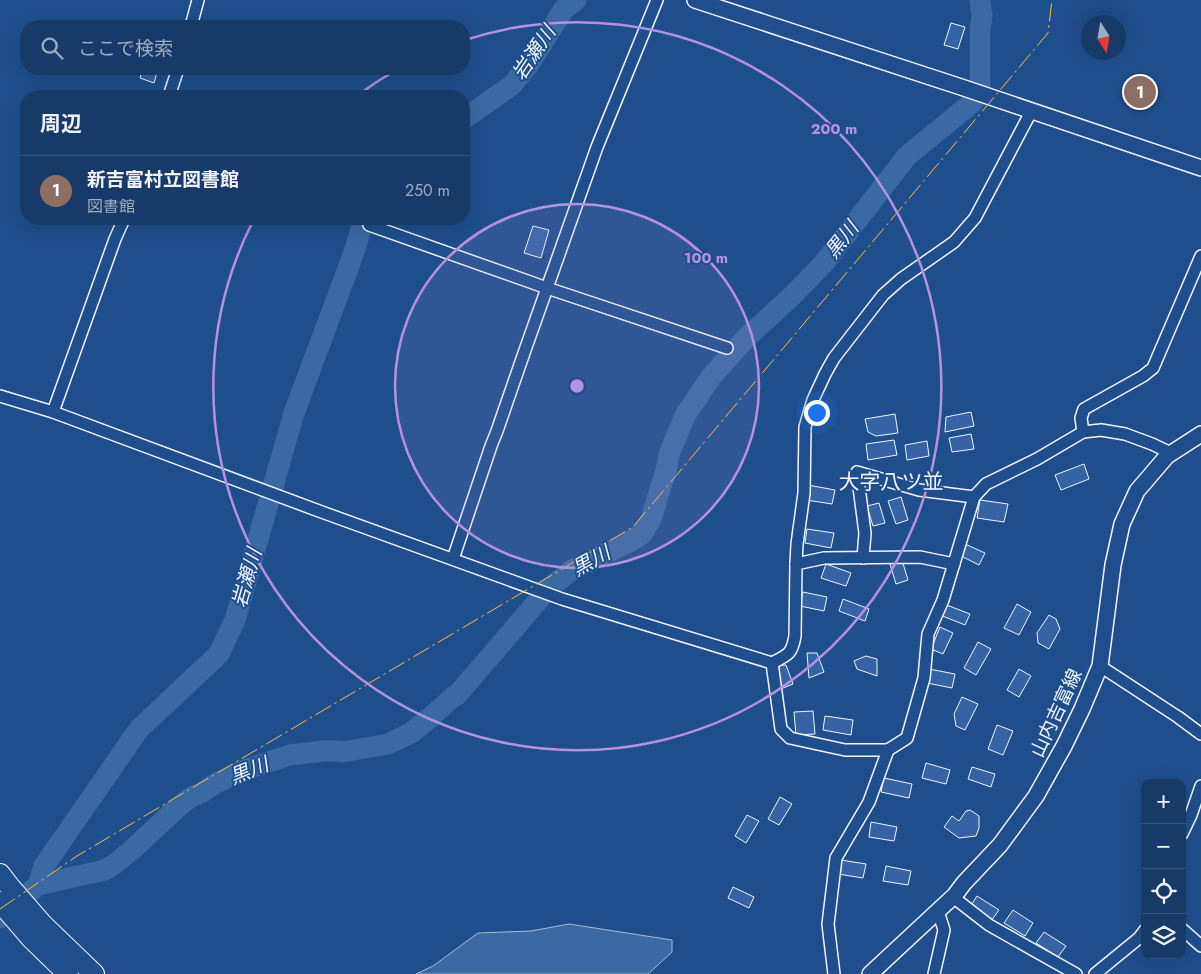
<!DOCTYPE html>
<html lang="ja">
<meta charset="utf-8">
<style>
body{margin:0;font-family:Jost,"Noto Sans JP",sans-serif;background:#244571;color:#f1f3f6}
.controls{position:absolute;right:15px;bottom:15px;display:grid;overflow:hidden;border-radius:10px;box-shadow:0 5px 20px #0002}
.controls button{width:45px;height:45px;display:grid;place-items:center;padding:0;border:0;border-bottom:1px solid #36547d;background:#173a69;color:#f1f3f6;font:25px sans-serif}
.compass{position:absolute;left:1081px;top:15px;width:45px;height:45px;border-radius:50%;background:#173a69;box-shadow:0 5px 20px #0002;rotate:169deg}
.you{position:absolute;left:816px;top:412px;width:18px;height:18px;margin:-12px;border:4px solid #fff;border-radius:50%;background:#1a73e8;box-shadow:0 0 0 8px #1a73e833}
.badge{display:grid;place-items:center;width:32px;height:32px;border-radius:50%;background:#d6ab8b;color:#fff;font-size:16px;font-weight:700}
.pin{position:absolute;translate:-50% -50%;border:2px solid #fff;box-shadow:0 1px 5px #0006}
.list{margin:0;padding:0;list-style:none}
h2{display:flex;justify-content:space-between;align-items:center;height:65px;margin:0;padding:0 20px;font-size:21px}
h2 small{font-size:16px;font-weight:400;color:#9eadc0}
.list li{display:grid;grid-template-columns:32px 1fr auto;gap:15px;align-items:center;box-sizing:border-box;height:70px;padding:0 20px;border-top:1px solid #36547d}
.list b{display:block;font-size:19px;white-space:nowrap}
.list p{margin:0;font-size:16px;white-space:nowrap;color:#9eadc0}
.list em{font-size:16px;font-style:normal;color:#9eadc0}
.icon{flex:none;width:28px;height:28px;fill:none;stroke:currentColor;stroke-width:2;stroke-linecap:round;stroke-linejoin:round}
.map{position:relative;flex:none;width:1201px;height:974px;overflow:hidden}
.search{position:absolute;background:#173a69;box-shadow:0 5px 20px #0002;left:20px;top:20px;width:450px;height:55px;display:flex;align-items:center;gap:12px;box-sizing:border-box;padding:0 18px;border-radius:20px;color:#9eadc0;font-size:19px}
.panel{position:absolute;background:#173a69;box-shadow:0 5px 20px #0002;left:20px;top:90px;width:450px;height:135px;border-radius:20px}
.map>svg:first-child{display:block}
.water{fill:#3b69a3;stroke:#a8bbd7}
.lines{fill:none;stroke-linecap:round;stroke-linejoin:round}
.river{stroke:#3b69a3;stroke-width:21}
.building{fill:#3563a3;stroke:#f2f6ff}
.street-casing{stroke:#f2f6ff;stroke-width:14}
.secondary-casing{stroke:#f2f6ff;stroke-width:18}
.highway-casing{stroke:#f2f6ff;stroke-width:22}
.street{stroke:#1f4e8c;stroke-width:11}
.secondary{stroke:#1f4e8c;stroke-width:15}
.highway{stroke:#1f4e8c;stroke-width:20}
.power{stroke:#ffb74d;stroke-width:1;stroke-dasharray:18 4 2.5 4;stroke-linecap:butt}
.ring{fill:none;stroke:#b691df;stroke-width:2.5}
.labels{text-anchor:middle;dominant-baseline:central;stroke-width:4;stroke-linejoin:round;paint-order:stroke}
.street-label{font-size:19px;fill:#f2f6ff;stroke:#1f4e8c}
.water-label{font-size:20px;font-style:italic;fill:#f2f6ff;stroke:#1f4e8c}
.quarter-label{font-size:21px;fill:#f2f6ff;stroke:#1f4e8c}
.centre{fill:#b691df;stroke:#1f4e8c;stroke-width:2.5}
.ring-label{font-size:15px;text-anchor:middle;font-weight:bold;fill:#b691df;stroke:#1f4e8c;stroke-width:4;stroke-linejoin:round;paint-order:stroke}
</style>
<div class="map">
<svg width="1201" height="974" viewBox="0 0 1201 974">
<rect width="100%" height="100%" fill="#1f4e8c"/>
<path class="water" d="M569,924L672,940V952L648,974H416L433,966L478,933L531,931Z"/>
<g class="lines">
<g class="river">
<path d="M464,119L512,85L527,67L564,9L576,0"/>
<path d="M38,885L44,866L139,729L219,654L235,620L294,413L353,255L364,219"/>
<path d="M0,918L38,885L105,870L116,863L133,849L178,807L191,797L201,793L216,783L247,769L290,755L323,751H340L343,752L388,744L411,733L433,715L453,697L457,695L549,588L572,570L633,540L642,534L651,519L666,470L670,451L686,414L711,377L745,339L793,295L824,263L907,156L973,102L980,85V31L982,16L980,0"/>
</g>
</g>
<g class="building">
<path d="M951,23L965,27L958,49L944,45Z"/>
<path d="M143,69H158L154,83L140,78Z"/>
<path d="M533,226L549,230L541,258L524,253Z"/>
<path d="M971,412L974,426L945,432L946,417Z"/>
<path d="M895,414L898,433L876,436L868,432L865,419Z"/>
<path d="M971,434L974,449L952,452L949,438Z"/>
<path d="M894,440L897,455L868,460L866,444Z"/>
<path d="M927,441L929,456L907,460L905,445Z"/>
<path d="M1084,464L1089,479L1061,490L1055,475Z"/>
<path d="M808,485L835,490L832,504L806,500Z"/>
<path d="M901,497L908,520L896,524L888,501Z"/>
<path d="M980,500L1008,504L1004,522L977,518Z"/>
<path d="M879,503L885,523L873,526L867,506Z"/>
<path d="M807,529L834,533L831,548L805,543Z"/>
<path d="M965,544L985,553L979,565L959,555Z"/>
<path d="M902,560L908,580L896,584L890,564Z"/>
<path d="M826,564L851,573L846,586L821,578Z"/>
<path d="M803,592L827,597L824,611L800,606Z"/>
<path d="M843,599L869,609L865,621L839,611Z"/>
<path d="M944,604L970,614L965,625L940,615Z"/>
<path d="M1017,604L1031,612L1019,635L1004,628Z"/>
<path d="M1049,615L1056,619L1060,629L1049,649L1038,643L1037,633Z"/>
<path d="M940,627L953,633L943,654L931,649Z"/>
<path d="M978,642L991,649L976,675L964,668Z"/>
<path d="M807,653H817L824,672L809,678Z"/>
<path d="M866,656L877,659V676L857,669L854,661Z"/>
<path d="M776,665H786L793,684L778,690Z"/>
<path d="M929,669L955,674L952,688L927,683Z"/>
<path d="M1019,669L1031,676L1019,697L1007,690Z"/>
<path d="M962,697L978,704L965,730L956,726L954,714Z"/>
<path d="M813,711L815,734L796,735L794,712Z"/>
<path d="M825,716L853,720L851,735L823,730Z"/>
<path d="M997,725L1013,731L1003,755L988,749Z"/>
<path d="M926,763L950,770L946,784L922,778Z"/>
<path d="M972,767L995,774L991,787L968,779Z"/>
<path d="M884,778L912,784L909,798L881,792Z"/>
<path d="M780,797L792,804L779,825L768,819Z"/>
<path d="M970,810L979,816V828L976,836L959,838L944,827L952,816L959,821L966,811Z"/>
<path d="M747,815L759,821L746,843L735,836Z"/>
<path d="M871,822L897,827L894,841L869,837Z"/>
<path d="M841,860L866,864L863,878L838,874Z"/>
<path d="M886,866L911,871L908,885L883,881Z"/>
<path d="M733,887L754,897L749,908L728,898Z"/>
<path d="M977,896L999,910L991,921L970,907Z"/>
<path d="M1013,910L1033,923L1025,936L1004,923Z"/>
<path d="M1044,932L1066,946L1058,957L1036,943Z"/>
</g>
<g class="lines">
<g class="street-casing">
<g id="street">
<path d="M191,26L198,0"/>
<path d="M169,96L178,69"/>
<path d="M369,225L547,288L727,348"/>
<path d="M0,396L53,412L319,511L562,599L772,663L781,729L790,738L845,750H888L907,738L924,678L928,634L943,600L974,497L986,484L1037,459L1083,432L1101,430L1125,434L1152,444L1171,453"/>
<path d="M53,412L115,239L124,219"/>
<path d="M1083,432L1081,418L1084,409L1143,376L1153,368L1201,256"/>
<path d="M863,558L865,533L857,472L919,490L974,497"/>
<path d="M453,559L491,446L497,431L524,353L597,147L657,0"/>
<path d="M796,564L824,558L920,557L954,564"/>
<path d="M772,663C788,655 792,654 795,636L796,564L797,544L804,493L805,427L813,400L825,374L834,358L883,295L901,279L954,242L975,218L1032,110"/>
<path d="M1100,666L1178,717L1201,734"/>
<path d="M1182,834L1191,815L1201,786"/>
<path d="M953,897L989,925L1076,974"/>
<path d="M1182,929L1201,946"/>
<path d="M834,974L828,924L836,858L869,802L888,750"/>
<path d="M934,974L944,930L938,911"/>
<path d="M1095,974L1139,938L1145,930"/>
</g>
</g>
<g class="secondary-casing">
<g id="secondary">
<path d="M695,0L961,87L1201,168"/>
<path d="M870,974L955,895L964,883L1000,845L1036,796L1064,746L1082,709L1100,666L1113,565L1122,524L1137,491L1167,456L1201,434"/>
</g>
</g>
<g class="highway-casing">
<g id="highway">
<path d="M0,874L10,887L43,925L94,974"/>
<path d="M0,902L31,938L68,974"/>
</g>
</g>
<use href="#street" class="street"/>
<use href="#secondary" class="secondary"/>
<use href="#highway" class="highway"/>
<path class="power" d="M0,909L77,856L633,527L1048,33L1052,0"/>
</g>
<circle cx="577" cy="386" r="182" fill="#b691df" fill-opacity=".12"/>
<g class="ring">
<circle cx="577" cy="386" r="182"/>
<path d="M358 95A364 364 0 0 1 398 69M465 40A364 364 0 1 1 253 221"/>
</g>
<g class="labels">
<g class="street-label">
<text transform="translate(1056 713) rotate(-65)">山内吉富線</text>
</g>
<g class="water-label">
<text transform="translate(534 53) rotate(-56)">岩瀬川</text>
<text transform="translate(842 240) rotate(-52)">黒川</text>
<text transform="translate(591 561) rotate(-29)">黒川</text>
<text transform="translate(247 578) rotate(-74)">岩瀬川</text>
<text transform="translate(249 771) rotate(-22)">黒川</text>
</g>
<g class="quarter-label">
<text x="891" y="482">大字八ツ並</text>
</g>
</g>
<circle cx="577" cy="386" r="8" class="centre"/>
<g class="ring-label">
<text x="834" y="134">200 m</text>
<text x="706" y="263">100 m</text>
</g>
</svg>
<div class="controls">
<button>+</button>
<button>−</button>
<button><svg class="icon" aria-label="locate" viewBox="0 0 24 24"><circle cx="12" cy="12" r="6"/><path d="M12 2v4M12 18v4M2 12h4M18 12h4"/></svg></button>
<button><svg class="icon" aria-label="layers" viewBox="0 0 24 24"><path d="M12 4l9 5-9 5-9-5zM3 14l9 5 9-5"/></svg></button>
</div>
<svg class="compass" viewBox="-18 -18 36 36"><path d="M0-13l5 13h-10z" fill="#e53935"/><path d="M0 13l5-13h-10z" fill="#9eadc0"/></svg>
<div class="you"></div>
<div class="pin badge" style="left:1140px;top:92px;background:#8d6e63">1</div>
<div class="search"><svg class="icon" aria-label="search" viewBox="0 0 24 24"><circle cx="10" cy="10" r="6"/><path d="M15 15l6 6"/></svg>ここで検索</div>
<section class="panel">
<h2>周辺<small></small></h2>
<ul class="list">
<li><span class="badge" style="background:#8d6e63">1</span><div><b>新吉富村立図書館</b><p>図書館</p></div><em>250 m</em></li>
</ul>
</section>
</div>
